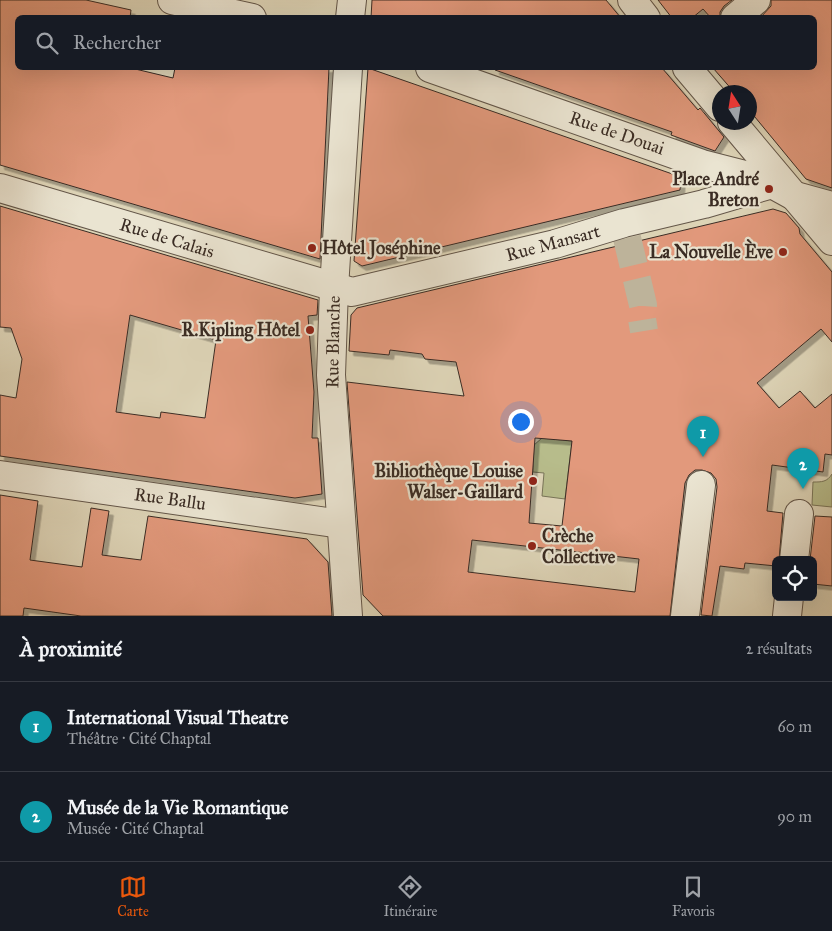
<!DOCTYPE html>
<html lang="fr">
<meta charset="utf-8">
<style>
body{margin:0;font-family:"IM FELL Great Primer",serif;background:#20242c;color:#f1f3f6}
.controls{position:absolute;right:15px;bottom:15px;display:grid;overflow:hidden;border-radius:8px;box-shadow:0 5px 20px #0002}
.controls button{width:45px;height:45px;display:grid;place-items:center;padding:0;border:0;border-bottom:1px solid #363941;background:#171b24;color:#f1f3f6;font:25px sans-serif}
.compass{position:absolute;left:712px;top:85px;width:45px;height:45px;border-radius:50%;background:#171b24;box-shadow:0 5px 20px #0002;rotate:348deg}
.you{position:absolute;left:520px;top:421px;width:18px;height:18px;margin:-12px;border:4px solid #fff;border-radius:50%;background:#1a73e8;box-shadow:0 0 0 8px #1a73e833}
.badge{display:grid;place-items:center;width:32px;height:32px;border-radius:50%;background:#ea580c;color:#fff;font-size:16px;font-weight:700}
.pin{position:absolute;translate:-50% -41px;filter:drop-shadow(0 1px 2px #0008)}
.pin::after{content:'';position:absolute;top:26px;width:18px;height:15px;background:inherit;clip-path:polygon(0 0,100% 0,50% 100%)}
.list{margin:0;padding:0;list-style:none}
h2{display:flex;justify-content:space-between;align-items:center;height:65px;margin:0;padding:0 20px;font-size:21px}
h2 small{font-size:16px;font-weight:400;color:#9ea1a6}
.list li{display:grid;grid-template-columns:32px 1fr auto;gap:15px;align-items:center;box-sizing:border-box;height:90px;padding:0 20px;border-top:1px solid #363941}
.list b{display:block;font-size:19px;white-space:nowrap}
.list p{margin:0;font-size:16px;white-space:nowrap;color:#9ea1a6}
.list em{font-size:16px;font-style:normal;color:#9ea1a6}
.icon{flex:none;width:28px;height:28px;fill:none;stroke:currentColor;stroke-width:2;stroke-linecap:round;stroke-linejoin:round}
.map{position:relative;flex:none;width:832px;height:616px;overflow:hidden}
.search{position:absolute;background:#171b24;box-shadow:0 5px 20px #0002;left:15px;right:15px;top:15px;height:55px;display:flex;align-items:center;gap:12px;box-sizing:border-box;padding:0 18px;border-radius:8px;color:#9ea1a6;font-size:19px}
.sheet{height:245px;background:#171b24}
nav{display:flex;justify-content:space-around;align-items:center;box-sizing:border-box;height:70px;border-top:1px solid #363941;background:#171b24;font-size:14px;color:#9ea1a6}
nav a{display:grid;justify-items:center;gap:2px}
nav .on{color:#ea580c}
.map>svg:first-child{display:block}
.green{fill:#b7bc8b;stroke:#787458}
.building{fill:#e2997c;stroke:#3a2c24;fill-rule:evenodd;filter:url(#shadow)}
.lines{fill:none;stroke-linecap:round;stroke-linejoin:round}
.minor-tunnel{stroke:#bdb39a;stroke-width:28;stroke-dasharray:28 14;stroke-linecap:butt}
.minor-casing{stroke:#635649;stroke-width:30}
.minor{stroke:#eae4d1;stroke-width:28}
.poi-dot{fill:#8f2418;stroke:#eae4d1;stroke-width:2}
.labels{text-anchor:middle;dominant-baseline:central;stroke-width:4.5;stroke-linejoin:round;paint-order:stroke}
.street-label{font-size:18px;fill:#3a2c24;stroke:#eae4d1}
.poi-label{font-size:18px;font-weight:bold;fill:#3a2c24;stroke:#eae4d1;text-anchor:end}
</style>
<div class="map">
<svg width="832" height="616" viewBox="0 0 832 616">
<defs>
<filter id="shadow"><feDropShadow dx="4.5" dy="4.5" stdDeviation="0" flood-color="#0004"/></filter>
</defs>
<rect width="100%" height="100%" fill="#ded5b8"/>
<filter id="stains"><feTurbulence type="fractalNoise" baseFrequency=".004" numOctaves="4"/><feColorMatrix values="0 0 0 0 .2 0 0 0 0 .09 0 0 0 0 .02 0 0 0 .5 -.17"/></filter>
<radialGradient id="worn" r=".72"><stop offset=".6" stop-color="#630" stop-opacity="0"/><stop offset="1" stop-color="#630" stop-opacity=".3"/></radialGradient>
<g class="green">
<path d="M542,438L572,441L565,499L542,496L544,473L533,472L534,445Z"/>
<path d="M832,474V507L812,505L813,482C822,482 827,482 832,474Z"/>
</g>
<g class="building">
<path d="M0,0H86L131,10L130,18H18V68H131L173,78L175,68H329L320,259L0,165Z"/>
<path d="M372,0H606L621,18H371Z"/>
<path d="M658,0H732L724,6L720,12V18H711L703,9L692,18H672Z"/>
<path d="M771,0H832V188L806,179L750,111V92H734L713,68H814V18H760L771,6Z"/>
<path d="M368,68L681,177L680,190L362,266L354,261Z"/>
<path d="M495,68H662L698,110L700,108L724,137L715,151L671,135L672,132L495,70Z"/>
<path d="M0,206L318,300L317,315L308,316L314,392L312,438H318L322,494L295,498L0,456V395L16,398L22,359L11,328L0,327ZM130,315L216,340L205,418L161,412L160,418L116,412Z"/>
<path d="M773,209L786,213L799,228L800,234L832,272V342L821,329L757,383L779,408L800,391L815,408L832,394V455L825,454L823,472L772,465L767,511L783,513L779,560H776V566L745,563L744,569L720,566L712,616L701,615L717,487L716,479L711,473L702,470H695L689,475L685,483L670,616H383L363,595L347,382L464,396L456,362L425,359L422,354L390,350L389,355L349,351L351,315L357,308ZM535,438L572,441L562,526L529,523ZM472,540L639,559L635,592L468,572Z"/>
<path d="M0,495L38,501L30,560L82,567L91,508L109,511L102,555L141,560L148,516L307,539L328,562L332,616H81L24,608L23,616H0Z"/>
<path d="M815,516L832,517V586L813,584V560H810Z"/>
</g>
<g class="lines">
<path class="minor-tunnel" d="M627,238L643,305L642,319L644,331"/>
<g class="minor-casing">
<g id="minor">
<path d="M172,0L252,18"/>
<path d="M632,0L646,18"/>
<path d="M350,18L352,0"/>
<path d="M735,18L756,0"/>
<path d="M348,68L334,288L331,375L348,616"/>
<path d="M430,68L702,164L749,176L772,184L792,195L832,206"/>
<path d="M687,68L720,107"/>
<path d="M732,122L832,241"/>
<path d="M0,188L352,292L555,244L624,223L704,204L772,184"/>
<path d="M0,475L341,524"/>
<path d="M794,560L799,514"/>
<path d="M685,616L701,485"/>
<path d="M787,616L789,597"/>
</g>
</g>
<use href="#minor" class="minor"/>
</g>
<g class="poi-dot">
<circle cx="769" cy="189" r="5"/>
<circle cx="312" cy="248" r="5"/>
<circle cx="783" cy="252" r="5"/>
<circle cx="310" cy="330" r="5"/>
<circle cx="533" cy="481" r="5"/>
<circle cx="532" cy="546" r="5"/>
</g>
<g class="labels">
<g class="street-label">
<text transform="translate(617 133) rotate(19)">Rue de Douai</text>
<text transform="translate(167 238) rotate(17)">Rue de Calais</text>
<text transform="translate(553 243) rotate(-15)">Rue Mansart</text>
<text transform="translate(333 342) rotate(-89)">Rue Blanche</text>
<text transform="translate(170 499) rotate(8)">Rue Ballu</text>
</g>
<g class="poi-label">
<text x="759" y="179">Place André<tspan x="759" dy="21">Breton</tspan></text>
<text x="322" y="248" text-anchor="start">Hôtel Joséphine</text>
<text x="773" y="252">La Nouvelle Ève</text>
<text x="300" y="330">R.Kipling Hôtel</text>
<text x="523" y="471">Bibliothèque Louise<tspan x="523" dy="21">Walser-Gaillard</tspan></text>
<text x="542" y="536" text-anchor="start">Crèche<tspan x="542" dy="21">Collective</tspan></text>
</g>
</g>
<rect width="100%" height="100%" filter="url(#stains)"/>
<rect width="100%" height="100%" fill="url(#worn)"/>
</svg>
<div class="controls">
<button><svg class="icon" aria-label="locate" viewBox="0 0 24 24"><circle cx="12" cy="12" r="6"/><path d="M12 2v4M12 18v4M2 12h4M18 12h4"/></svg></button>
</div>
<svg class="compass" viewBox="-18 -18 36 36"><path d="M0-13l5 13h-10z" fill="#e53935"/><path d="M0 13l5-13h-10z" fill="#9ea1a6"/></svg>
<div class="you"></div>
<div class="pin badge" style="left:703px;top:457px;background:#0f9aa8">1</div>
<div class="pin badge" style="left:803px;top:489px;background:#0f9aa8">2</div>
<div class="search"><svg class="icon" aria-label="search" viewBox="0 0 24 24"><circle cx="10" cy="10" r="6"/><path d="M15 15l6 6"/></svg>Rechercher</div>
</div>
<section class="sheet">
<h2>À proximité<small>2 résultats</small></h2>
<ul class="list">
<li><span class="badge" style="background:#0f9aa8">1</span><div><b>International Visual Theatre</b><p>Théâtre · Cité Chaptal</p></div><em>60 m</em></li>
<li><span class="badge" style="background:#0f9aa8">2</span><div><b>Musée de la Vie Romantique</b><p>Musée · Cité Chaptal</p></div><em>90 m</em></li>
</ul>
</section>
<nav>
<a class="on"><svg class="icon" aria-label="map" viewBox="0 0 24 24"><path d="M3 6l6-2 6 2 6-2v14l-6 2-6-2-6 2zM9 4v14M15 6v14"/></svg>Carte</a>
<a><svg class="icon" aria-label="directions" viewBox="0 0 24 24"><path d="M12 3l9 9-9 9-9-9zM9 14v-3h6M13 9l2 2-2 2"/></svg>Itinéraire</a>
<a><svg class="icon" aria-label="saved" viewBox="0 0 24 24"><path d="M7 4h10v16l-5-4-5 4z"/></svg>Favoris</a>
</nav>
